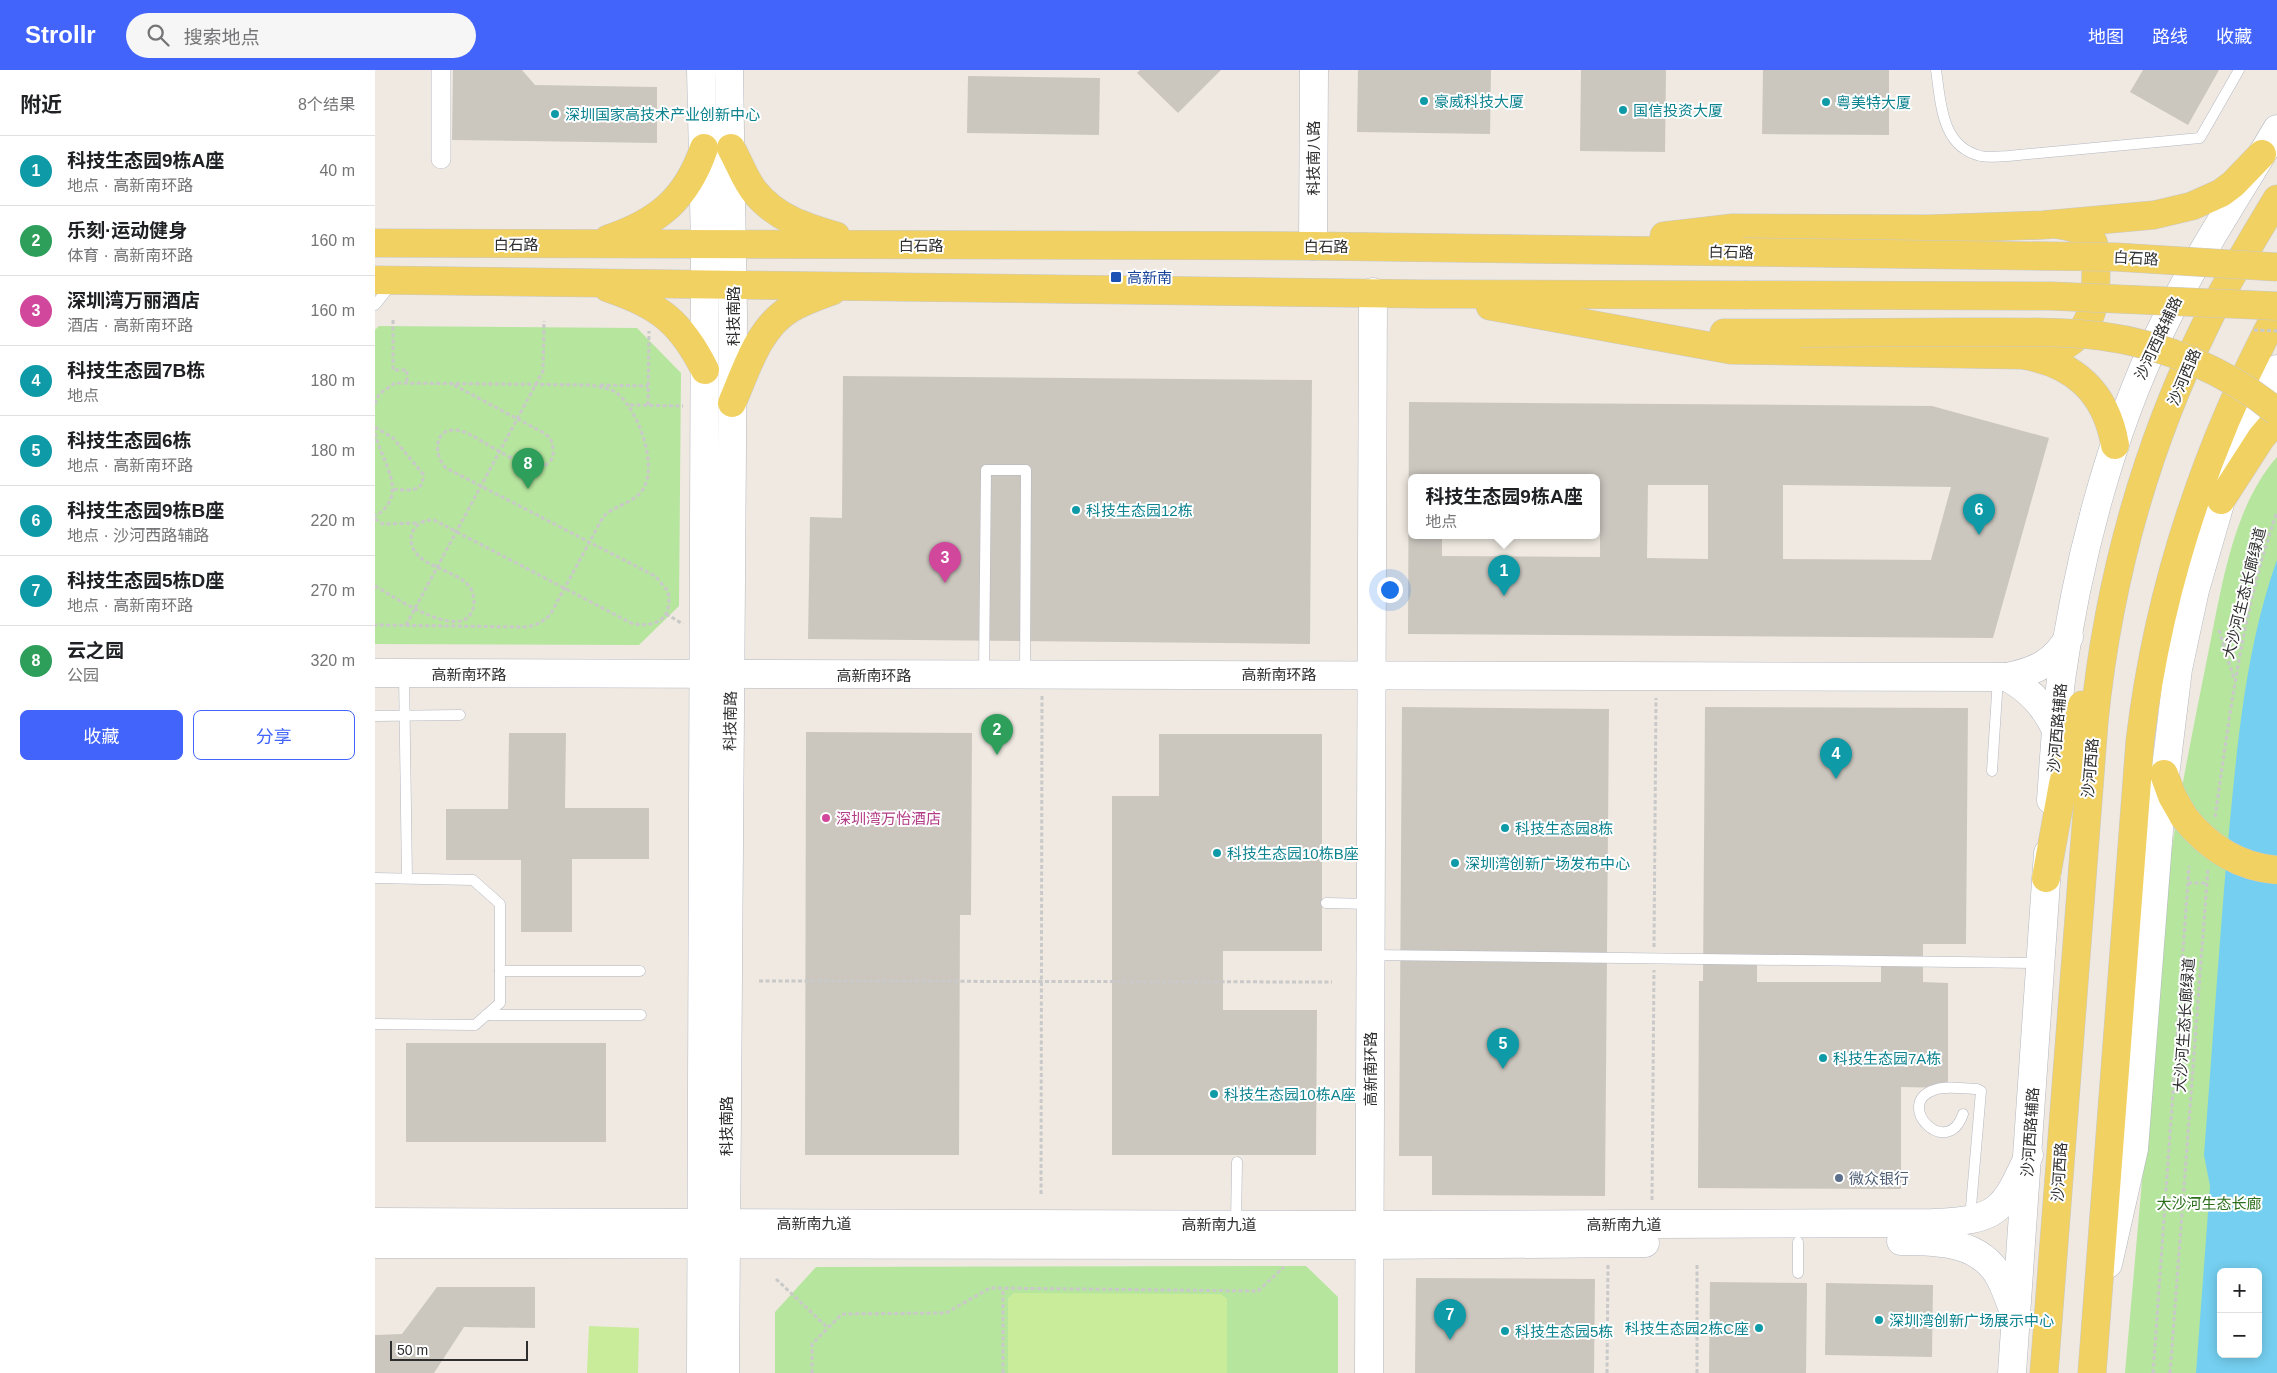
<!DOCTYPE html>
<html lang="zh">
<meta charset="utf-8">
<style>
body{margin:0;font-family:Helvetica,"Noto Sans SC",sans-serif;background:#f6f6f6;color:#202124}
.controls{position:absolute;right:15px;bottom:15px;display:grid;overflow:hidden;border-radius:8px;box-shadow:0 2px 12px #0003}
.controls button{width:45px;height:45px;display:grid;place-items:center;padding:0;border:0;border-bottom:1px solid #e0e0e0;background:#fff;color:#202124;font:25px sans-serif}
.scale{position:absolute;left:15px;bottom:12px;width:138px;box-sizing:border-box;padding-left:5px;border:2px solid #2e2e2e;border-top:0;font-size:14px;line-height:18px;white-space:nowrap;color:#2e2e2e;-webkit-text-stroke:4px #fff;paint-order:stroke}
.you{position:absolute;left:1014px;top:519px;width:18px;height:18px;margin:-12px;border:4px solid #fff;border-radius:50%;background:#1a73e8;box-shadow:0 0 0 8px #1a73e833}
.badge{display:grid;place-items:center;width:32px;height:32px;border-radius:50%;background:#4264fb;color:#fff;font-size:16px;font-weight:700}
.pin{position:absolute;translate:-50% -41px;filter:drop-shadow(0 1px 2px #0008)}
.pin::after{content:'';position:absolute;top:26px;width:18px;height:15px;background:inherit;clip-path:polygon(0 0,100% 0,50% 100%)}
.popup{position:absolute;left:1033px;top:404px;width:192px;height:65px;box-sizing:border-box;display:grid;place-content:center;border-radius:8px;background:#fff;filter:drop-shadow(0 1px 4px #0005);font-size:16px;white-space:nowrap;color:#757577}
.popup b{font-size:19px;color:#202124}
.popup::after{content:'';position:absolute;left:50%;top:100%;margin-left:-10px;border:10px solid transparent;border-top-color:#fff}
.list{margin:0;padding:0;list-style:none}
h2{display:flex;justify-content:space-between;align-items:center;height:65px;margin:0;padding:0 20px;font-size:21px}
h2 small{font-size:16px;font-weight:400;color:#757577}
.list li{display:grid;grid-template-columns:32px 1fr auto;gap:15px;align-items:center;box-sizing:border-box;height:70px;padding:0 20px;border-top:1px solid #e0e0e0}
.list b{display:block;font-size:19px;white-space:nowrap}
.list p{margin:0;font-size:16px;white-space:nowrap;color:#757577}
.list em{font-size:16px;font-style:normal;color:#757577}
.actions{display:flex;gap:10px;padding:15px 20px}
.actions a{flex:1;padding:11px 0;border:1px solid #4264fb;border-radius:8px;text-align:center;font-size:18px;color:#4264fb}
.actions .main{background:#4264fb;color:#fff}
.icon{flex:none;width:28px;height:28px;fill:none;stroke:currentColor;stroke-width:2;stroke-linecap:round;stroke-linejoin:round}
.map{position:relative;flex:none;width:1902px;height:1303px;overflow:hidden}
header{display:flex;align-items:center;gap:30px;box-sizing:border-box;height:70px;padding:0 25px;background:#4264fb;color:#fff}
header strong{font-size:24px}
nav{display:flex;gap:28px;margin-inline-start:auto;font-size:18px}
.search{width:350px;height:45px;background:#f6f6f6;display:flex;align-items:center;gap:12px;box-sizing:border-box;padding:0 18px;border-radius:28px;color:#757577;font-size:19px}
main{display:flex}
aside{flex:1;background:#fff}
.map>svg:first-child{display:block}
.green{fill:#b6e59e;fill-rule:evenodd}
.pitch{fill:#c9ec9a}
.water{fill:#75cff0;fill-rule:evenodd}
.building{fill:#cbc7bf;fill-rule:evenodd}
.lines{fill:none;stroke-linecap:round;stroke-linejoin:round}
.lane-casing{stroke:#b4b7c1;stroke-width:11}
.street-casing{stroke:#b4b7c1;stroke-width:20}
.secondary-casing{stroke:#b4b7c1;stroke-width:29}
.primary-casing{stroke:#c9c9c9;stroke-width:29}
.path{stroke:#c9c9c9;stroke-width:3;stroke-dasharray:4 2.5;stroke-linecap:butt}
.lane{stroke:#fff;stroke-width:10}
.street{stroke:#fff;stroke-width:19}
.secondary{stroke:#fff;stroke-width:28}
.primary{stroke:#f2d163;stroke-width:28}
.primary-bridge-casing{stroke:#c9c9c9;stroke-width:29;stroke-linecap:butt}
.path-bridge{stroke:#c9c9c9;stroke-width:3;stroke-dasharray:4 2.5;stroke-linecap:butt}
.primary-bridge{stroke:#f2d163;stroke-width:28}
.culture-dot{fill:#0f9aa8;stroke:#fff;stroke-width:2}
.transit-dot{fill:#1a4fb4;stroke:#fff;stroke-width:2}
.hotel-dot{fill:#d1479c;stroke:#fff;stroke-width:2}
.service-dot{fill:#5c6f8a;stroke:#fff;stroke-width:2}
.labels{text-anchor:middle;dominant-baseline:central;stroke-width:4;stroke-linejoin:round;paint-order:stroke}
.culture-label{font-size:15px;fill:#0d838f;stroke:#fff;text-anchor:start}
.street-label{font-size:15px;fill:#2e2e2e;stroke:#fff}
.transit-label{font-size:15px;fill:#164399;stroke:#fff;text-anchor:start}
.hotel-label{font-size:15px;fill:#b23c85;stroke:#fff;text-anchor:start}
.service-label{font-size:15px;fill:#4e5e75;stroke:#fff;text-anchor:start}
.park-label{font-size:15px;fill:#2c6e1b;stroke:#fff}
</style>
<header>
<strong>Strollr</strong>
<div class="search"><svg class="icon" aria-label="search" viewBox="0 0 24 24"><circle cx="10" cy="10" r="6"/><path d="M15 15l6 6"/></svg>搜索地点</div>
<nav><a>地图</a><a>路线</a><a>收藏</a></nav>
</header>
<main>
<aside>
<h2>附近<small>8个结果</small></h2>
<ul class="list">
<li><span class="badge" style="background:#0f9aa8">1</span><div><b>科技生态园9栋A座</b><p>地点 · 高新南环路</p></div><em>40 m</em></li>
<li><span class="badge" style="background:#2e9e5b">2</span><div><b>乐刻·运动健身</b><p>体育 · 高新南环路</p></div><em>160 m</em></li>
<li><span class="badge" style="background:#d1479c">3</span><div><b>深圳湾万丽酒店</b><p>酒店 · 高新南环路</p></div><em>160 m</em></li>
<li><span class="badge" style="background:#0f9aa8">4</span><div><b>科技生态园7B栋</b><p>地点</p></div><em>180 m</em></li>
<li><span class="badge" style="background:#0f9aa8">5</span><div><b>科技生态园6栋</b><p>地点 · 高新南环路</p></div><em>180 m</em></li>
<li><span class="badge" style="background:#0f9aa8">6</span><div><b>科技生态园9栋B座</b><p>地点 · 沙河西路辅路</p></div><em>220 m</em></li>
<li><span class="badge" style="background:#0f9aa8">7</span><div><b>科技生态园5栋D座</b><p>地点 · 高新南环路</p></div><em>270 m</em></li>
<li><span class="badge" style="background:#2e9e5b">8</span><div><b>云之园</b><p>公园</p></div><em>320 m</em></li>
</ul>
<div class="actions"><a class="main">收藏</a><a>分享</a></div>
</aside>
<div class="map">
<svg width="1902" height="1303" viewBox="0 0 1902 1303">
<rect width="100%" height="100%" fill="#efe9e1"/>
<g class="green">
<path d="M4,256L262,258L306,303L304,536L264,575L0,574V260Z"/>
<path d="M1902,387V1303H1750L1796,783C1806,718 1819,654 1832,589C1846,523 1856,439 1902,387ZM1846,1202H1883V1284H1846Z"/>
<path d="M931,1196L963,1227V1303H400V1242L441,1197Z"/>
</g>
<g class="pitch">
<path d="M639,1223L846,1224L852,1229V1303H633V1228Z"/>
<path d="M214,1256L264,1258L263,1303H212Z"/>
</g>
<path class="water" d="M1902,490V1303H1821L1835,1116L1829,1085C1837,981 1844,877 1853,772C1862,678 1870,579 1902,490ZM1846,1202H1883V1284H1846Z"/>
<g class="building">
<path d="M78,0H147L160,15L282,17V73L77,70Z"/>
<path d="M765,0H846L803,43L762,3Z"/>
<path d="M983,0H1116L1115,64L982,62Z"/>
<path d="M1206,0H1291L1290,82L1205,81Z"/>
<path d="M1388,0H1514V65L1387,64Z"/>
<path d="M1768,0H1844L1813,55L1755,22Z"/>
<path d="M593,6L725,8L724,65L592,63Z"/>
<path d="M468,306L937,310L935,574L433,569L435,447L467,448Z"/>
<path d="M1034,332L1557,336L1674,368L1618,568L1033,564ZM1036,407H1222V414H1225V487L1067,486V465H1036ZM1273,415H1333V489L1272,488ZM1408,415L1498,416L1576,417L1556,490L1408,489Z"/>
<path d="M1027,637L1234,639L1230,1126L1057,1125V1086H1024Z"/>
<path d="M1330,637L1593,638L1591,874H1548V912L1573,913V1018L1526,1017V1119L1323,1118L1324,911H1328ZM1382,885L1506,886V912H1382Z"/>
<path d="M431,662L597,663L596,845H585L584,1085H430Z"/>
<path d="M134,663H191L190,738H274V789H197V862H146V790H71V739H133Z"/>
<path d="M784,664H947V881H848V940H942L941,1085H737V726H784Z"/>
<rect x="31" y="973" width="200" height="99"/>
<path d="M1041,1208L1220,1209L1219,1303H1040Z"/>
<path d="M1335,1212L1432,1213L1431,1303H1334Z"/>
<path d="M1451,1213L1558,1215L1557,1287L1450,1285Z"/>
<path d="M62,1217H160V1258L89,1257L59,1303H0V1265L27,1264Z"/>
</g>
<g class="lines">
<g class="lane-casing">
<g id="lane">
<path d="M1561,0C1566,33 1566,77 1606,86C1614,88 1625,86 1633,86L1825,68L1864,0"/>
<path d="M0,235L17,214"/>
<path d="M29,604L32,808"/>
<path d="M609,604L611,400H651L650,604"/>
<path d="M0,646L85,645"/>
<path d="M1617,701L1623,608"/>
<path d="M0,808L98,810L125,834V933L100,955L0,954"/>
<path d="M951,833L995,834"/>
<path d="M997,885L1665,893"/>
<path d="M125,901H265"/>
<path d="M111,945H266"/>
<path d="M1588,1044C1572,1091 1518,1034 1559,1020C1571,1015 1589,1019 1602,1019L1606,1021L1595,1148"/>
<path d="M861,1153L862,1092"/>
<path d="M1423,1172V1203"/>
</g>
</g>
<g class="street-casing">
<path id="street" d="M66,89V0"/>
</g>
<g class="secondary-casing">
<g id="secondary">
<path d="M938,176L939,0"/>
<path d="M0,603L1632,607C1661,601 1679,593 1694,567"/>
<path d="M1632,607C1655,620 1670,636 1681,660"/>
<path d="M1676,730C1679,690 1681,650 1686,610C1702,493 1735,364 1787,258C1820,189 1863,125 1902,59"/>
<path d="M0,1152L995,1155L1558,1153C1623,1150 1628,1142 1654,1085"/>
<path d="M1526,1171C1562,1171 1606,1171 1625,1208C1632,1221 1636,1235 1641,1248"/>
<path d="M0,1174L994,1175L1270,1173"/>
<path d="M1733,1194L1759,1079L1785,747L1803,599L1820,520L1846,430L1871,364L1902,299"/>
<path d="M326,1303L330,174L326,0"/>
<path d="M350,1303L358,246L354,0"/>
<path d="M994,1303L998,222"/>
<path d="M1637,1303L1673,783"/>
</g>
</g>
<g class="primary-casing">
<g id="primary">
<path d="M356,78C364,92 370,110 380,122C401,148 430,157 461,166"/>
<path d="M1685,155C1697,157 1712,160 1718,172C1721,180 1720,192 1721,200C1721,231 1718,261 1687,277"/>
<path d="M1289,166L1358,158L1553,159L1668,155L1779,145L1817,136L1846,123L1858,114L1887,84"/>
<path d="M233,169C284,152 312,128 329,78"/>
<path d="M0,173L938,176L1368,182"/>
<path d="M0,210L1050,224L1369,225"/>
<path d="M233,218C284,235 306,252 330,300"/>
<path d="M1115,236L1356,280L1647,285C1699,293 1731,322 1740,375"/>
<path d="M1349,263H1426"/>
<path d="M357,333C371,301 383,258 415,239C428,231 443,226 457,221"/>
<path d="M1846,430L1886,368L1902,349"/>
<path d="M1789,704L1797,726L1809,747"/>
<path d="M1671,808L1688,714L1707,635"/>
<path d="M1669,1303L1719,652C1733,513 1770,377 1833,250C1853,209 1878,169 1902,129"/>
<path d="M1717,1303L1765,671C1783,520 1831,376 1902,243"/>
</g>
</g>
<g class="path">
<path d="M18,250V300H32V312"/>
<path d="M225,315L273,316"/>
<path d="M0,334L4,324L20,313L214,315C225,317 235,318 243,324C264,342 285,399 266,422C256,434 238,436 228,447L175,545C166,553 160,556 149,557L0,555"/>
<path d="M255,335L308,336"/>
<path d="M273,335L274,261"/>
<path d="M0,357L18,368L48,404C50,424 31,420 17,419"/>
<path d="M0,363C6,391 36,425 0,446"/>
<path d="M0,449L8,454L44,453"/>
<path d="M0,516C18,526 95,579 99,533C99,527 98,521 94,516C79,498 38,497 36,470C36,463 39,458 44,454C49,450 54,450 59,450L258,554C283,558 298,547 293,521L280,506L71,398C56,382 61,354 86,361C106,366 160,413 176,390C180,384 178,374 175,368L169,363L75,313"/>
<path d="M291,544L308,554"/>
<path d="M31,555L168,301L169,251"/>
<path d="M1844,560L1859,609"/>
<path d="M1840,747C1855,644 1867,541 1902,442"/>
<path d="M1813,813H1831"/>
<path d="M1279,877L1281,628"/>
<path d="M384,911L957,912"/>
<path d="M666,1124L667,626"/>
<path d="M1277,1130L1279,900"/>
<path d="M401,1209L453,1258"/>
<path d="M437,1303V1274L467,1244L571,1243L615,1218L883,1221L909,1197"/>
<path d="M628,1303V1219"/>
<path d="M1232,1303L1233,1194"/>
<path d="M1322,1303V1194"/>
<path d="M1778,1303L1814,796"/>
<path d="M1795,1303L1833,798"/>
</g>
<use href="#lane" class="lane"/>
<use href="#street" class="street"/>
<use href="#secondary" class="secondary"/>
<use href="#primary" class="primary"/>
<g class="primary-bridge-casing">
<g id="primary-bridge">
<path d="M1368,182L1741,187L1902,197"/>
<path d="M1369,225L1676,226L1902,236"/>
<path d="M1426,263C1481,263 1535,262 1590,262C1635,262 1681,261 1726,266C1789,274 1854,302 1902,342"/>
<path d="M1809,747C1833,777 1863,797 1902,800"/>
</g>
</g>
<path class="path-bridge" d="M1879,260L1902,261"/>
<use href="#primary-bridge" class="primary-bridge"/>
</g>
<g class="culture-dot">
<circle cx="1049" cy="31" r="5"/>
<circle cx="1451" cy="32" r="5"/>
<circle cx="1248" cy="40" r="5"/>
<circle cx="180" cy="44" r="5"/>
<circle cx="701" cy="440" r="5"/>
<circle cx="1130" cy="758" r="5"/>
<circle cx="842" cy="783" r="5"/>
<circle cx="1080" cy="793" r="5"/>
<circle cx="1448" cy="988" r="5"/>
<circle cx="839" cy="1024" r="5"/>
<circle cx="1504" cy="1250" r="5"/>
<circle cx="1384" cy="1258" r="5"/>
<circle cx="1130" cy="1261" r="5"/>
</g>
<rect class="transit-dot" x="735" y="201" width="12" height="12" rx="2.5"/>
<circle class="hotel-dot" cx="451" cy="748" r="5"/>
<circle class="service-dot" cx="1464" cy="1108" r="5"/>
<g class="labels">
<g class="culture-label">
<text x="1059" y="31">豪威科技大厦</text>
<text x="1461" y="32">粤美特大厦</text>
<text x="1258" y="40">国信投资大厦</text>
<text x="190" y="44">深圳国家高技术产业创新中心</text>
<text x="711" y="440">科技生态园12栋</text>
<text x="1140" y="758">科技生态园8栋</text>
<text x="852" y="783">科技生态园10栋B座</text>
<text x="1090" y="793">深圳湾创新广场发布中心</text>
<text x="1458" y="988">科技生态园7A栋</text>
<text x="849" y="1024">科技生态园10栋A座</text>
<text x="1514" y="1250">深圳湾创新广场展示中心</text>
<text x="1374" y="1258" text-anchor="end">科技生态园2栋C座</text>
<text x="1140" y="1261">科技生态园5栋</text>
</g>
<g class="street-label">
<text transform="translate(938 88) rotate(-90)">科技南八路</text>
<text x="141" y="174">白石路</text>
<text x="546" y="175">白石路</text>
<text x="951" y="176">白石路</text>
<text transform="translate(1356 182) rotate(1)">白石路</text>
<text transform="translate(1761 188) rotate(3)">白石路</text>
<text transform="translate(358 246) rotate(-90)">科技南路</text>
<text transform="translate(1783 268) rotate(-65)">沙河西路辅路</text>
<text transform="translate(1809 307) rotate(-67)">沙河西路</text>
<text transform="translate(1869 523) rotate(-76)">大沙河生态长廊绿道</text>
<text x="94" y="604">高新南环路</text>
<text x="904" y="604">高新南环路</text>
<text x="499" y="605">高新南环路</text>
<text transform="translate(355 651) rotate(-89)">科技南路</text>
<text transform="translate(1682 658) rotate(-85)">沙河西路辅路</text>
<text transform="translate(1715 698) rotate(-85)">沙河西路</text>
<text transform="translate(1809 955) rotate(-86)">大沙河生态长廊绿道</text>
<text transform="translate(995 999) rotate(-90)">高新南环路</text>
<text transform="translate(351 1056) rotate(-90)">科技南路</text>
<text transform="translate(1655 1062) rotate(-86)">沙河西路辅路</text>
<text transform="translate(1684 1102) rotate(-86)">沙河西路</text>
<text x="439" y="1153">高新南九道</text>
<text x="844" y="1154">高新南九道</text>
<text x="1249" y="1154">高新南九道</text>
</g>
<g class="transit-label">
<text x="752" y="207">高新南</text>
</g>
<g class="hotel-label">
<text x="461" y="748">深圳湾万怡酒店</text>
</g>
<g class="service-label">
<text x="1474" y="1108">微众银行</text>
</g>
<g class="park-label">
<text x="1834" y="1133">大沙河生态长廊</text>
</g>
</g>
</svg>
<div class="controls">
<button>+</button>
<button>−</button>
</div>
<div class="scale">50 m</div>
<div class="you"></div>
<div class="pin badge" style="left:1129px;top:526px;background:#0f9aa8">1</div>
<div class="popup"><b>科技生态园9栋A座</b>地点</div>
<div class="pin badge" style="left:622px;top:685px;background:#2e9e5b">2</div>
<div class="pin badge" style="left:570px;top:513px;background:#d1479c">3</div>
<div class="pin badge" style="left:1461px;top:709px;background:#0f9aa8">4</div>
<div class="pin badge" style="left:1128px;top:999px;background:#0f9aa8">5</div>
<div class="pin badge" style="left:1604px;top:465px;background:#0f9aa8">6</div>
<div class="pin badge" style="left:1075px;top:1270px;background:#0f9aa8">7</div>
<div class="pin badge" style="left:153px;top:419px;background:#2e9e5b">8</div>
</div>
</main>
